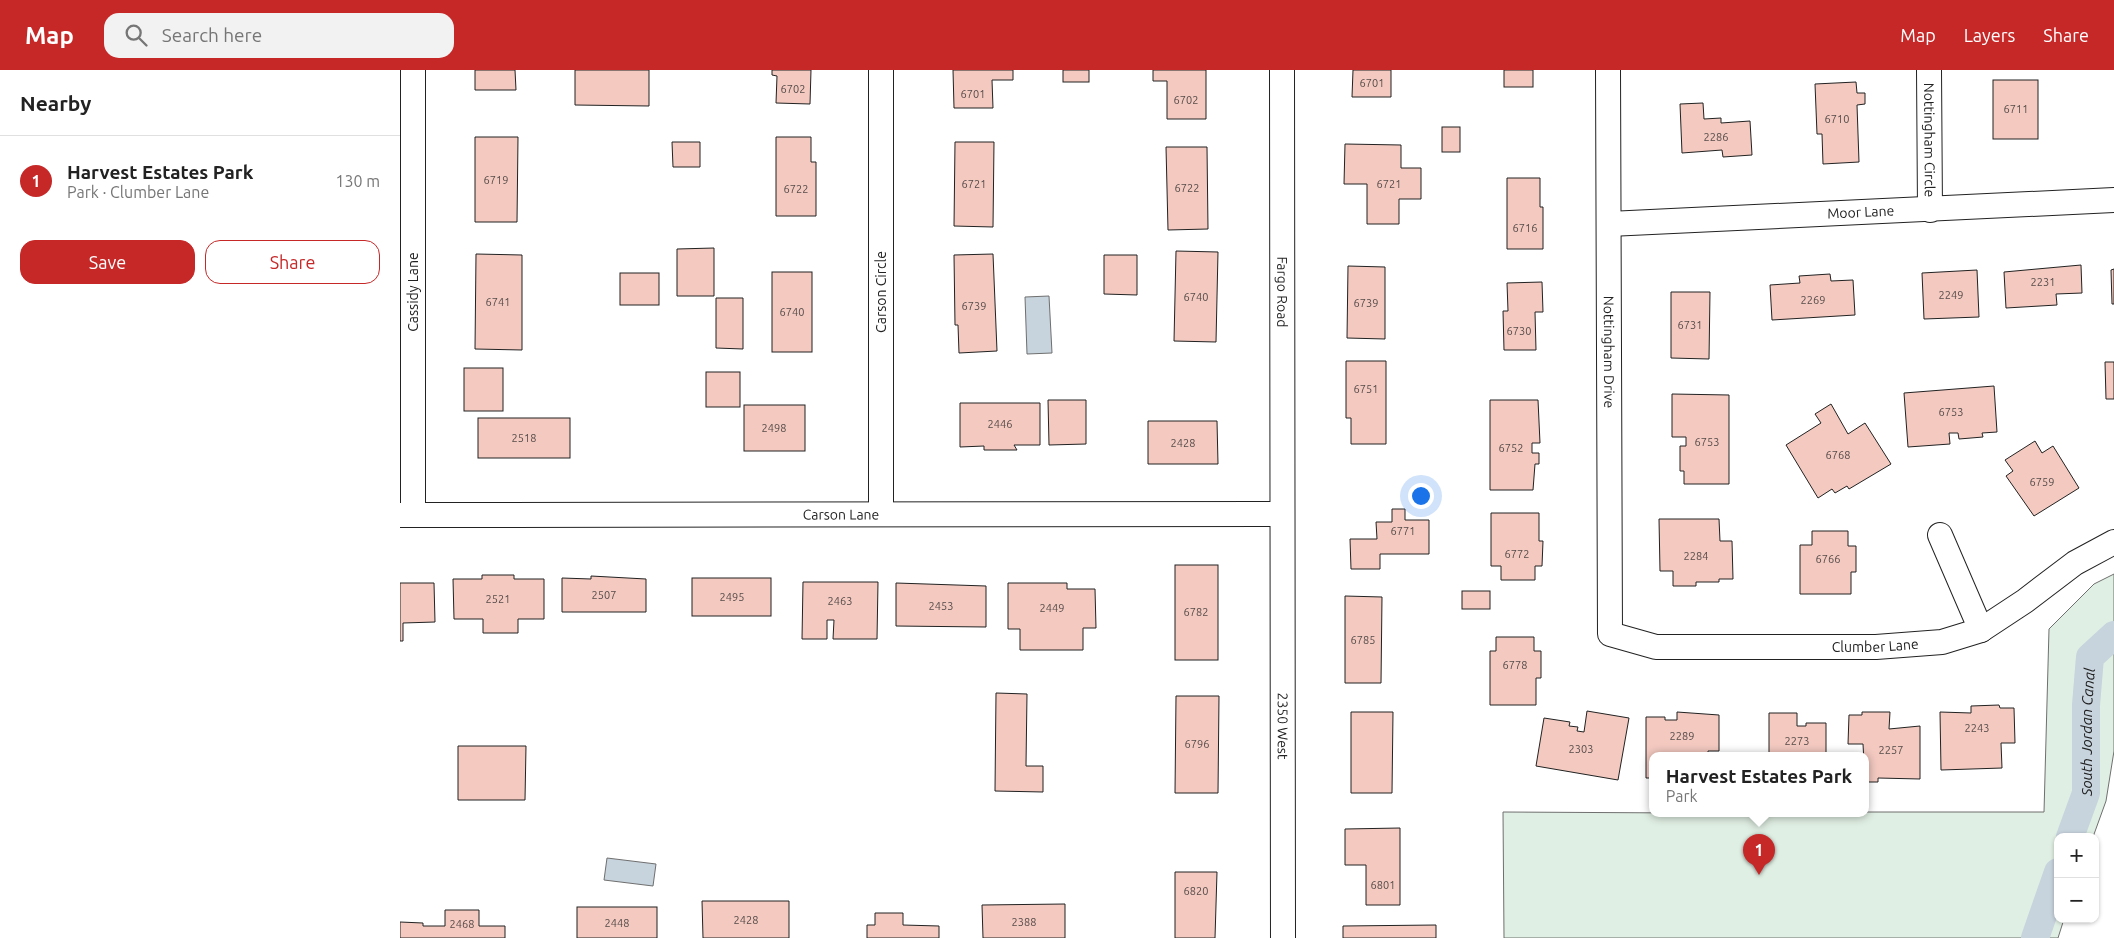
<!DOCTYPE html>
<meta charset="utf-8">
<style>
body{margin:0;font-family:Ubuntu,sans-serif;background:#f2f2f2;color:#222}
.controls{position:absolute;right:15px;bottom:15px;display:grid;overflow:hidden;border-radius:10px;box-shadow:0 1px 4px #0004}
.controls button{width:45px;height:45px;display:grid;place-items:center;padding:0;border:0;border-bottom:1px solid #e0e0e0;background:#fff;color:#222;font:25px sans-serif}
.you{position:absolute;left:1020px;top:425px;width:18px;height:18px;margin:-12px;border:4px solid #fff;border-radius:50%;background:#1a73e8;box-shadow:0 0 0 8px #1a73e833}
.badge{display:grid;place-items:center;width:32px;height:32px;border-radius:50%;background:#c62828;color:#fff;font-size:16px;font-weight:700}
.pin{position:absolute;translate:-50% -41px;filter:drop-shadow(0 1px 2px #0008)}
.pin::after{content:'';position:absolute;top:26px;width:18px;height:15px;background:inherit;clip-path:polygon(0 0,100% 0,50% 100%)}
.popup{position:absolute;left:1249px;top:682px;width:220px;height:65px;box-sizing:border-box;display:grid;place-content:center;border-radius:10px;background:#fff;filter:drop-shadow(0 1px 4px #0005);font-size:16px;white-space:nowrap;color:#767676}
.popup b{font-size:19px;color:#222}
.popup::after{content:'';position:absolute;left:50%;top:100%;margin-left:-10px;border:10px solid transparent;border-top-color:#fff}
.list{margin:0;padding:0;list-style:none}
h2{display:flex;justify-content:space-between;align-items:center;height:65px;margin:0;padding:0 20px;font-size:21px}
h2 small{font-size:16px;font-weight:400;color:#767676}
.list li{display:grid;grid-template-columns:32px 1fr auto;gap:15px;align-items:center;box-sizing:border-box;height:90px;padding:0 20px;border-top:1px solid #e0e0e0}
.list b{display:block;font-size:19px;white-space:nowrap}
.list p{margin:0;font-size:16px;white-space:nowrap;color:#767676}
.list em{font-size:16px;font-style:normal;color:#767676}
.actions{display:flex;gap:10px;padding:15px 20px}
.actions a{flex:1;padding:11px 0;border:1px solid #c62828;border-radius:15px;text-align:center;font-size:18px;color:#c62828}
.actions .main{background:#c62828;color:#fff}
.icon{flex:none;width:28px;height:28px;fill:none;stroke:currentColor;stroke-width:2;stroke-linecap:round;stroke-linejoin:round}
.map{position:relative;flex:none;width:1714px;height:868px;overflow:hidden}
header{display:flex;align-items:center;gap:30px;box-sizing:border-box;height:70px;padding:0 25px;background:#c62828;color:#fff}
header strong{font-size:24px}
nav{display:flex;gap:28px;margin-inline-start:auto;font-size:18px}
.search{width:350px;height:45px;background:#f2f2f2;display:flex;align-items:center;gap:12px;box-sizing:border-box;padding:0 18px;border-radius:15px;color:#767676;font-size:19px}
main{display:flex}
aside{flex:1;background:#fff}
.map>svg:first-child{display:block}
.green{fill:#e0efe3;stroke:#6f6f6f}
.water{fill:#c7d3dd;stroke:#6f6f6f}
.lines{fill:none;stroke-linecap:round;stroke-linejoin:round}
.canal{stroke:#c7d3dd;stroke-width:28}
.building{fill:#f3c9c0;stroke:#222}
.street-casing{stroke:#222;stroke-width:26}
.street{stroke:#fff;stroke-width:24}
.labels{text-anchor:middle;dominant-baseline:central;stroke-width:4;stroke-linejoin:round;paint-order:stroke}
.number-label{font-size:11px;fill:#564c4a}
.street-label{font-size:14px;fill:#222;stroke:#fff}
.water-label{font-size:15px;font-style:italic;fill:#222;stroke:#fff}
</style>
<header>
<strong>Map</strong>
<div class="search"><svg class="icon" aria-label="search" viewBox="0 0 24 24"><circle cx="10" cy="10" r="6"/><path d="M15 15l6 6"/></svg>Search here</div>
<nav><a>Map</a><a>Layers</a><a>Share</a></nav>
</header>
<main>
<aside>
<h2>Nearby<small></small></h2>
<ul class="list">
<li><span class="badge">1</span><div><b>Harvest Estates Park</b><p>Park · Clumber Lane</p></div><em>130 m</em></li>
</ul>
<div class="actions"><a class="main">Save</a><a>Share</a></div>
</aside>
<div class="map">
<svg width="1714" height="868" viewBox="0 0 1714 868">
<rect width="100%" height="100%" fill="#fff"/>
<path class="green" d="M1714,504V681L1706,731L1693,767H1658V849H1664L1658,868H1104L1103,742L1465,744V742H1644L1649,559L1694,514Z"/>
<g class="water">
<path d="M649,226L652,283L627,284L625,227Z"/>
<path d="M207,788L256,794L253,816L204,810Z"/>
</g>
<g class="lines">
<g class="canal">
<path id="s1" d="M1670,767L1686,723V635L1690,587L1714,565"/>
<path d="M1635,868L1658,802"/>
</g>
</g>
<g class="building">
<path d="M75,0H115L116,20H75Z"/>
<path d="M175,0H249V36L175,35Z"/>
<path d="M372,0H411L410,34L376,33L377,6L372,5Z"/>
<path d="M553,0H613V10H592L593,38H554Z"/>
<rect x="663" y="0" width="26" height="12"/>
<path d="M753,0H806V49H767V11H753Z"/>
<path d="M953,0H991V27H952Z"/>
<rect x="1104" y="0" width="29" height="17"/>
<rect x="1593" y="10" width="45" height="59"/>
<path d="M1456,12L1457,23H1465V34L1457,35L1459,92L1423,94L1422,64H1417L1415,14Z"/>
<path d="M1303,33L1304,49L1321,48V53L1350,51L1352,85L1323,87L1322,80L1282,83L1280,34Z"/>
<rect x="1042" y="57" width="18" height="25"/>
<path d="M75,67H118L117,152H75Z"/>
<path d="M376,67H411V92H416V146H376Z"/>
<path d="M272,72H300V97H273Z"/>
<path d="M555,72H594L593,157L554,156Z"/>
<path d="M945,74L1001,75V98H1021V129H999V154H967V114H944Z"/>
<path d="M766,77H807L808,159L768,160Z"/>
<path d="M1107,108H1140V137H1143V179H1107Z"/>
<path d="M314,178V226H277V179Z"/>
<path d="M776,181L818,182L816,272L774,271Z"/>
<path d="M76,184L122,185V280L75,279Z"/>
<path d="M593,184L597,281L559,283L558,255H555L554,185Z"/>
<path d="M704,185H737V225L704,224Z"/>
<path d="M1681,195L1682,223L1656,224L1657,235L1606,238L1604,202Z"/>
<path d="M948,196L985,197V269L947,268Z"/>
<path d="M1714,199V234H1712L1711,200Z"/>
<path d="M1577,200L1579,247L1524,249L1522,203Z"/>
<rect x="372" y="202" width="40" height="80"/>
<rect x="220" y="203" width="39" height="32"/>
<path d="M1430,204L1431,211L1453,210L1455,245L1372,250L1370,215L1400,213L1399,206Z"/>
<path d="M1142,212L1143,242H1135L1136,280H1104L1103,241H1108L1107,213Z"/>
<path d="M1271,222H1310L1309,289L1271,288Z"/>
<path d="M316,228H343V279L316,278Z"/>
<path d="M946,291H986V374H951V348H946Z"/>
<path d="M1705,292H1714V329H1706Z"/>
<rect x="64" y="298" width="39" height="43"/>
<rect x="306" y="302" width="34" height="35"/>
<path d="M1594,316L1597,362L1582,363L1583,367L1559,369L1558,363H1549L1550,374L1508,377L1504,323Z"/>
<path d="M1272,324L1329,325V414H1284V401H1280V376H1286V367H1272Z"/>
<path d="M648,330H686V374L649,375Z"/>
<path d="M1090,330H1138L1140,373H1132V383H1139V394H1135L1133,420H1090Z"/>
<path d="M560,333H640V375H614L617,380H584V376L560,377Z"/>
<path d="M1431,334L1448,364L1465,353L1491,394L1449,419L1447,416L1435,423L1432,419L1418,428L1386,375L1421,353L1415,344Z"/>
<rect x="344" y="335" width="61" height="46"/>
<rect x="78" y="348" width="92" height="40"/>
<path d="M748,351H817L818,394H748Z"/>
<path d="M1635,371L1642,383L1653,376L1679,418L1634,446L1606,406L1613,401L1605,390Z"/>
<path d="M992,439H1005V450H1029V484H980V499H951L950,469H977L976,452H992Z"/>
<path d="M1091,443H1139V471H1143L1142,496H1135V510H1101V496H1091Z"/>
<path d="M1259,449H1319L1320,471H1332L1333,509H1319V512H1296V516H1273V501H1260Z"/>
<path d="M1412,461H1448V476H1456V502H1451V524H1400V475H1412Z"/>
<rect x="775" y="495" width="43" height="95"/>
<path d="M82,505H114V509H144V549H118V563H83V549H54L53,509H82Z"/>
<path d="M191,506L246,509V542H162V508L191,509Z"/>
<rect x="292" y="508" width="79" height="38"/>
<path d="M403,512H478L477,569H433L434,550H427V569H402Z"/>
<path d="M0,513H34L35,552L3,553V571H0Z"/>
<path d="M496,513L586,516V557L496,556Z"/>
<path d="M608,513H667V519H695L696,558H683V580H620V559H608Z"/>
<rect x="1062" y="521" width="28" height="18"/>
<path d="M945,526L982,527L981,613H945Z"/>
<path d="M1096,567H1134V581H1141V608H1136V635H1090V581H1096Z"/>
<path d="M596,623L627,624L626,696H643V722L595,721Z"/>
<path d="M776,626H819L818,723H775Z"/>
<path d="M1599,635L1600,638H1614L1615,673H1601L1602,698L1541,700L1540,642L1571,643V636Z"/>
<path d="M1187,641L1229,648L1218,710L1136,696L1144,648L1170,652L1169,656L1178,657L1177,661L1184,662Z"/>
<path d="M951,642H993L992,723H951Z"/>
<path d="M1277,642L1319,645V681H1308V686H1253V708H1246V647H1265V650H1277Z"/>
<path d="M1462,642H1490L1489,659L1520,656V709L1478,708V712H1465L1463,674H1448L1449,645H1462Z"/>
<path d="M1369,643H1397V656H1406V653H1426V686H1369Z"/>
<path d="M58,676H126L125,730H58Z"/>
<path d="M1000,758V835H966V795H945V759Z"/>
<path d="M775,802H817L815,868H775Z"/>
<path d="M302,831H389V868H303Z"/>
<path d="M665,834V868H583L582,835Z"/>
<rect x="177" y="837" width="80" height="31"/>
<path d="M45,840H79V856H105V868H0V852L23,853V856H45Z"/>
<path d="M475,843H503V855L539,856V868H467V855H475Z"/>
<path d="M1036,855V868H943V856Z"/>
</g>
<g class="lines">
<g class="street-casing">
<g id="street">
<path d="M13,0V445"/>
<path d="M481,0V444"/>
<path id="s2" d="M882,0L883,868"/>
<path id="s3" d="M1208,0L1210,564L1256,577H1476L1542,572L1581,560L1625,531L1675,493L1714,472"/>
<path id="s4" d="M1529,0L1530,140"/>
<path id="s5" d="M1209,154L1714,130"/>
<path id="s6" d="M0,445L882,444"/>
<path d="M1540,465L1581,560"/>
</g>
</g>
<use href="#street" class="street"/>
</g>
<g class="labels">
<g class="number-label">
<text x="972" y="13">6701</text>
<text x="393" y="19">6702</text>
<text x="573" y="24">6701</text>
<text x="786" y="30">6702</text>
<text x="1616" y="39">6711</text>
<text x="1437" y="49">6710</text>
<text x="1316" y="67">2286</text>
<text x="96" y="110">6719</text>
<text x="574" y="114">6721</text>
<text x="989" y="114">6721</text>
<text x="787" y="118">6722</text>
<text x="396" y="119">6722</text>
<text x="1125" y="158">6716</text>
<text x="1643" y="212">2231</text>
<text x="1551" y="225">2249</text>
<text x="796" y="227">6740</text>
<text x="1413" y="230">2269</text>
<text x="98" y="232">6741</text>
<text x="966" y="233">6739</text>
<text x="574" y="236">6739</text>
<text x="392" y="242">6740</text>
<text x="1290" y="255">6731</text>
<text x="1119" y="261">6730</text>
<text x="966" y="319">6751</text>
<text x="1551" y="342">6753</text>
<text x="600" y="354">2446</text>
<text x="374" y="358">2498</text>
<text x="124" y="368">2518</text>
<text x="1307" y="372">6753</text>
<text x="783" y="373">2428</text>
<text x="1111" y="378">6752</text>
<text x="1438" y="385">6768</text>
<text x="1642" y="412">6759</text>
<text x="1003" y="461">6771</text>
<text x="1117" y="484">6772</text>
<text x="1296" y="486">2284</text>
<text x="1428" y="489">6766</text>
<text x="204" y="525">2507</text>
<text x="332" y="527">2495</text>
<text x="98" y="529">2521</text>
<text x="440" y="531">2463</text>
<text x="541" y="536">2453</text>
<text x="652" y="538">2449</text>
<text x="796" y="542">6782</text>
<text x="963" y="570">6785</text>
<text x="1115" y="595">6778</text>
<text x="1577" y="658">2243</text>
<text x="1282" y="666">2289</text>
<text x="1397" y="671">2273</text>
<text x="797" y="674">6796</text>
<text x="1181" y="679">2303</text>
<text x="1491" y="680">2257</text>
<text x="983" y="815">6801</text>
<text x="796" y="821">6820</text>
<text x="346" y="850">2428</text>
<text x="624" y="852">2388</text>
<text x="217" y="853">2448</text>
<text x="62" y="854">2468</text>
</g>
<g class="street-label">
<text stroke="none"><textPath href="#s4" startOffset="70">Nottingham Circle</textPath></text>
<text stroke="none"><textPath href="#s5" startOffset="252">Moor Lane</textPath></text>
<text transform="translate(13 222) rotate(-90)">Cassidy Lane</text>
<text transform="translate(481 222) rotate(-90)">Carson Circle</text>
<text stroke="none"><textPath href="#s2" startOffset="222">Fargo Road</textPath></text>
<text stroke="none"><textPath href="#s3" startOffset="282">Nottingham Drive</textPath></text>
<text stroke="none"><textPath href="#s6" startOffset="441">Carson Lane</textPath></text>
<text stroke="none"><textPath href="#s3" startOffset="831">Clumber Lane</textPath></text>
<text stroke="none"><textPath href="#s2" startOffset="656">2350 West</textPath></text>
</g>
<g class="water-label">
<text stroke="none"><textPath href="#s1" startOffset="108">South Jordan Canal</textPath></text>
</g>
</g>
</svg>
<div class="controls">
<button>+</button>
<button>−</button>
</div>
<div class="you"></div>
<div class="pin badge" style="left:1359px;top:805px">1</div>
<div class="popup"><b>Harvest Estates Park</b>Park</div>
</div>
</main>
